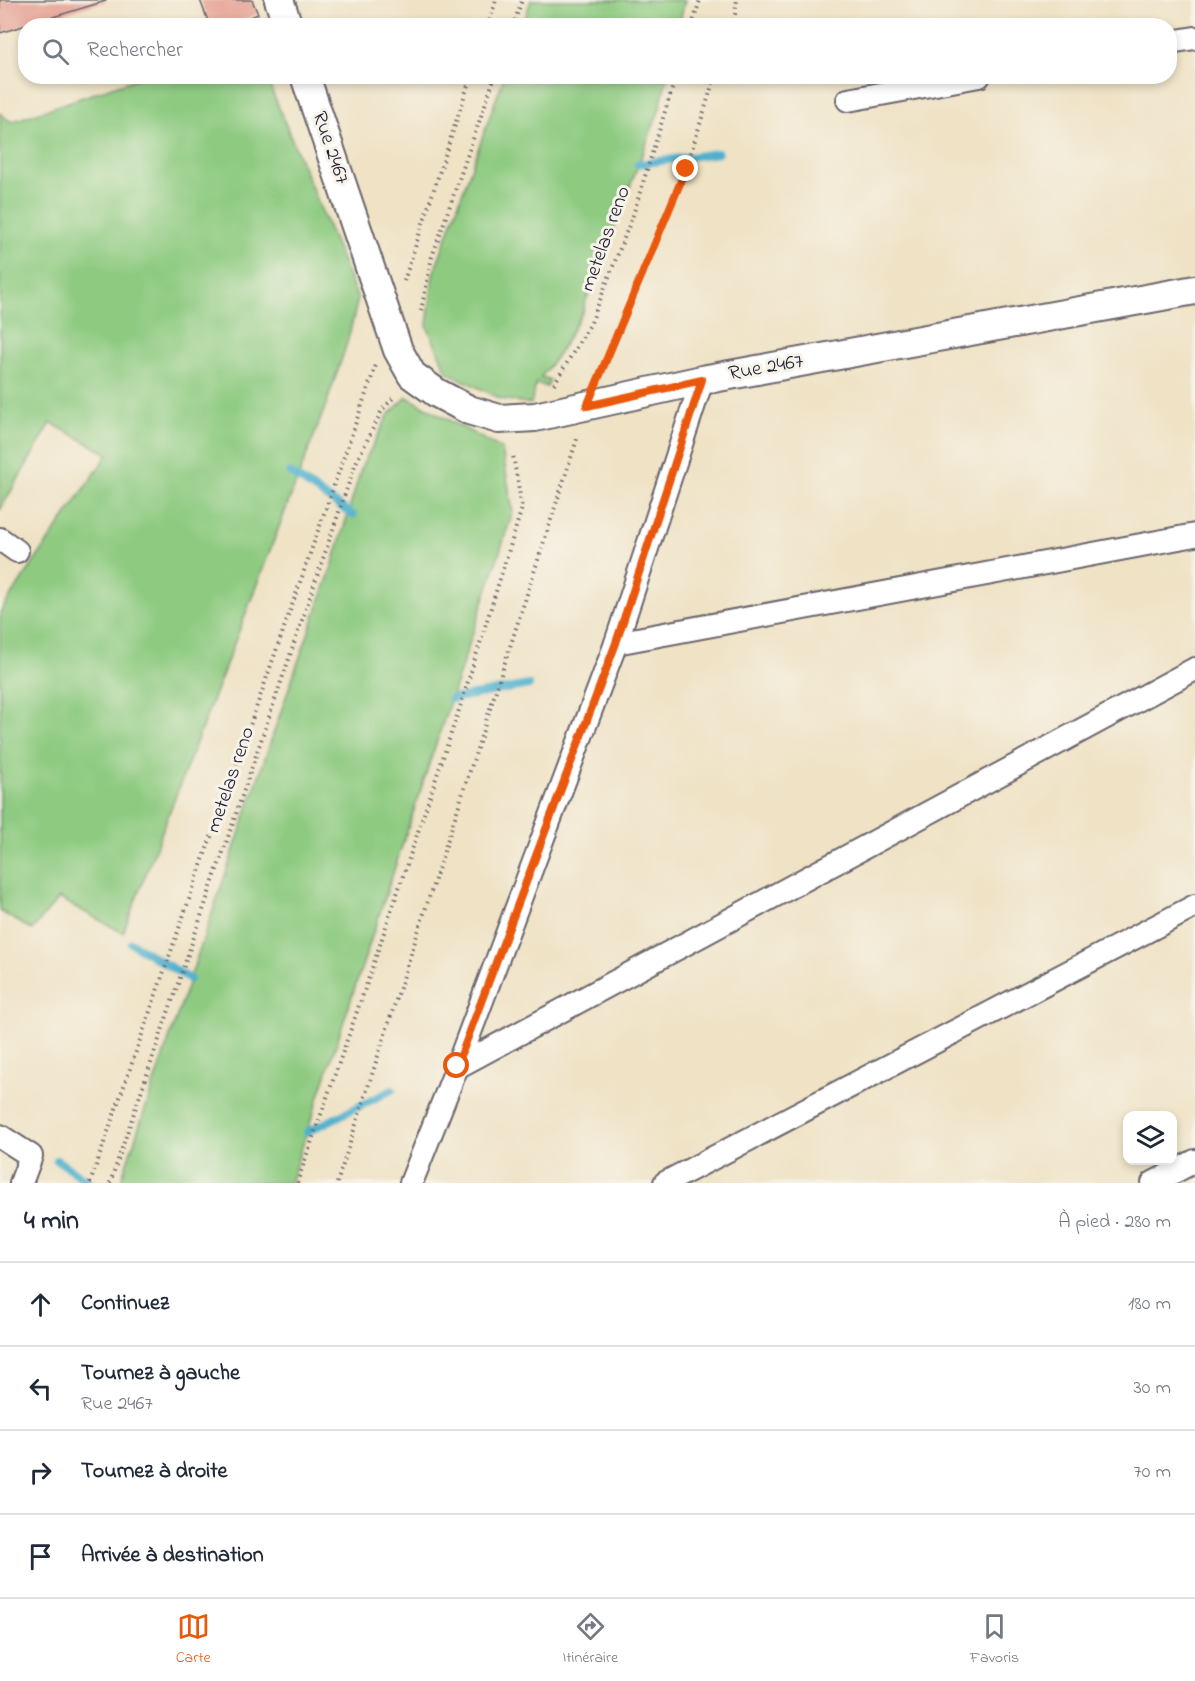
<!DOCTYPE html>
<html lang="fr">
<meta charset="utf-8">
<style>
body{margin:0;font-family:"Indie Flower",sans-serif;background:#f6f6f7;color:#1f2937}
.controls{position:absolute;right:18px;bottom:18px;display:grid;overflow:hidden;border-radius:12px;box-shadow:0 3px 9px #0003}
.controls button{width:54px;height:54px;display:grid;place-items:center;padding:0;border:0;border-bottom:2px solid #e0e1e3;background:#fff;color:#1f2937;font:30px sans-serif}
.stop{position:absolute;width:18px;height:18px;margin:-14px;border:4px solid #ea580c;border-radius:50%;background:#fff}
.stop.end{background:#ea580c;border-color:#fff;box-shadow:0 2px 6px #0008}
.list{margin:0;padding:0;list-style:none}
h2{display:flex;justify-content:space-between;align-items:center;height:78px;margin:0;padding:0 24px;font-size:26px}
h2 small{font-size:20px;font-weight:400;color:#747a83}
.list li{display:grid;grid-template-columns:39px 1fr auto;gap:18px;align-items:center;box-sizing:border-box;height:84px;padding:0 24px;border-top:2px solid #e0e1e3}
.list b{display:block;font-size:22px;white-space:nowrap}
.list p{margin:0;font-size:20px;white-space:nowrap;color:#747a83}
.list em{font-size:20px;font-style:normal;color:#747a83}
.icon{flex:none;width:33px;height:33px;fill:none;stroke:currentColor;stroke-width:2;stroke-linecap:round;stroke-linejoin:round}
.map{position:relative;flex:none;width:1195px;height:1183px;overflow:hidden}
.search{position:absolute;background:#fff;box-shadow:0 3px 9px #0003;left:18px;right:18px;top:18px;height:66px;display:flex;align-items:center;gap:15px;box-sizing:border-box;padding:0 21px;border-radius:24px;color:#747a83;font-size:22px}
.sheet{height:414px;background:#fff}
nav{display:flex;justify-content:space-around;align-items:center;box-sizing:border-box;height:84px;border-top:2px solid #e0e1e3;background:#fff;font-size:16px;color:#747a83}
nav a{display:grid;justify-items:center;gap:3px}
nav .on{color:#ea580c}
.map>svg:first-child{display:block}
.green{fill:#8ecb81;stroke:#58765e;stroke-width:1.5}
.lines{fill:none;stroke-linecap:round;stroke-linejoin:round}
.stream{stroke:#4eb0cd;stroke-width:8}
.building{fill:#e5a093}
.minor-casing{stroke:#6a656b;stroke-width:26}
.tertiary-casing{stroke:#6a656b;stroke-width:32}
.path{stroke:#6a656b;stroke-width:4;stroke-dasharray:1.5 4.5;stroke-linecap:butt}
.minor{stroke:#fff;stroke-width:22}
.tertiary{stroke:#fff;stroke-width:28}
.route{stroke:#ea580c;stroke-width:8}
.labels{text-anchor:middle;dominant-baseline:central;stroke-width:6;stroke-linejoin:round;paint-order:stroke}
.street-label{font-size:21px;fill:#22223b;stroke:#f7f3e8}
</style>
<div class="map">
<svg width="1195" height="1183" viewBox="0 0 1195 1183">
<rect width="100%" height="100%" fill="#f7f3e8"/>
<filter id="ink" filterUnits="userSpaceOnUse"><feTurbulence type="fractalNoise" baseFrequency=".0167" numOctaves="2"/><feDisplacementMap in="SourceGraphic" scale="12" xChannelSelector="R" yChannelSelector="G"/><feConvolveMatrix kernelMatrix="1 2 1 2 8 2 1 2 1" color-interpolation-filters="sRGB"/></filter>
<filter id="wash" filterUnits="userSpaceOnUse"><feTurbulence type="fractalNoise" baseFrequency=".008" numOctaves="4" result="noise"/><feDisplacementMap in="SourceGraphic" scale="24" xChannelSelector="R" yChannelSelector="G"/><feGaussianBlur stdDeviation="1.35" result="paint"/><feColorMatrix in="noise" values="0 0 0 0 0 0 0 0 0 0 0 0 0 0 0 0 0 1.4 0 .05"/><feComposite in="paint" operator="in"/></filter>
<g filter="url(#wash)">
<rect width="100%" height="100%" fill="#efe2c5"/>
<g class="green">
<path d="M531,0H685L679,25H523Z"/>
<path d="M144,76L266,77L358,299L347,343L327,402L123,933L59,898L32,930L0,911V612L108,454L51,423L0,510V113L11,122Z"/>
<path d="M504,77H667L660,108L584,306V310L559,353L541,377L550,380L547,387L536,383L531,404L501,399L447,372L427,326L433,275Z"/>
<path d="M407,397L502,449L513,512L290,1183H120L292,679L333,564L362,466L389,414Z"/>
</g>
<g class="lines">
<g class="stream">
<path d="M638,164L718,153"/>
<path d="M290,473L353,515"/>
<path d="M451,699L529,685"/>
<path d="M131,943L190,979"/>
<path d="M307,1132L392,1090"/>
<path d="M57,1160L90,1183"/>
</g>
</g>
<g id="blocks">
<g class="building">
<path d="M0,0H106V1L0,33Z"/>
<path d="M200,0H252L258,14L228,26H210Z"/>
</g>
</g>
</g>
<g filter="url(#ink)">
<use href="#blocks" fill-opacity="0" stroke="#6a656b" stroke-width="1.5"/>
<g class="lines">
<g class="minor-casing">
<g id="minor">
<path d="M1170,42L1195,38"/>
<path d="M848,100L979,76"/>
<path d="M0,539L17,551"/>
<path d="M616,643L1195,535"/>
<path d="M457,1067L1195,669"/>
<path d="M0,1136L31,1156L21,1183"/>
<path d="M411,1183L457,1067L616,643L702,380"/>
<path d="M665,1183L1195,906"/>
<path d="M1153,1183L1195,1161"/>
</g>
</g>
<g class="tertiary-casing">
<g id="tertiary">
<path d="M279,0L288,26"/>
<path d="M305,76L398,350L412,375L437,393L469,410L499,419L535,417L702,380L1195,290"/>
</g>
</g>
<g class="path">
<path d="M488,26L496,0"/>
<path d="M513,26L522,0"/>
<path d="M692,26L700,0"/>
<path d="M731,26L735,14L737,0"/>
<path d="M404,281L471,76"/>
<path d="M421,311L432,257L495,76"/>
<path d="M600,375L686,169L715,76"/>
<path d="M554,384L591,323L633,215L676,76"/>
<path d="M90,1183L376,365"/>
<path d="M110,1183L355,465L382,410L395,396"/>
<path d="M297,1183L367,983L461,704L522,508L513,455"/>
<path d="M337,1183L578,436"/>
</g>
<use href="#minor" class="minor"/>
<use href="#tertiary" class="tertiary"/>
</g>
</g>
<g class="lines" filter="url(#ink)">
<path class="route" d="M457,1066L616,643L702,380L587,406L686,169"/>
</g>
<g class="labels">
<g class="street-label">
<text transform="translate(330 148) rotate(71)">Rue 2467</text>
<text transform="translate(606 239) rotate(-70)">metelas reno</text>
<text transform="translate(766 368) rotate(-10)">Rue 2467</text>
<text transform="translate(231 780) rotate(-71)">metelas reno</text>
</g>
</g>
</svg>
<div class="controls">
<button><svg class="icon" aria-label="layers" viewBox="0 0 24 24"><path d="M12 4l9 5-9 5-9-5zM3 14l9 5 9-5"/></svg></button>
</div>
<div class="stop" style="left:457px;top:1066px"></div>
<div class="stop end" style="left:686px;top:169px"></div>
<div class="search"><svg class="icon" aria-label="search" viewBox="0 0 24 24"><circle cx="10" cy="10" r="6"/><path d="M15 15l6 6"/></svg>Rechercher</div>
</div>
<section class="sheet">
<h2>4 min<small>À pied · 280 m</small></h2>
<ul class="list">
<li><svg class="icon" aria-label="ahead" viewBox="0 0 24 24"><path d="M12 20V5M6 11l6-6 6 6"/></svg><div><b>Continuez</b></div><em>180 m</em></li>
<li><svg class="icon" aria-label="left" viewBox="0 0 24 24"><path d="M17 20v-9H6M10 6l-5 5 5 5"/></svg><div><b>Tournez à gauche</b><p>Rue 2467</p></div><em>30 m</em></li>
<li><svg class="icon" aria-label="right" viewBox="0 0 24 24"><path d="M7 20v-9h11M14 6l5 5-5 5"/></svg><div><b>Tournez à droite</b></div><em>70 m</em></li>
<li><svg class="icon" aria-label="arrive" viewBox="0 0 24 24"><path d="M6 21V4h12l-3 4 3 4H6"/></svg><div><b>Arrivée à destination</b></div></li>
</ul>
</section>
<nav>
<a class="on"><svg class="icon" aria-label="map" viewBox="0 0 24 24"><path d="M3 6l6-2 6 2 6-2v14l-6 2-6-2-6 2zM9 4v14M15 6v14"/></svg>Carte</a>
<a><svg class="icon" aria-label="directions" viewBox="0 0 24 24"><path d="M12 3l9 9-9 9-9-9zM9 14v-3h6M13 9l2 2-2 2"/></svg>Itinéraire</a>
<a><svg class="icon" aria-label="saved" viewBox="0 0 24 24"><path d="M7 4h10v16l-5-4-5 4z"/></svg>Favoris</a>
</nav>
